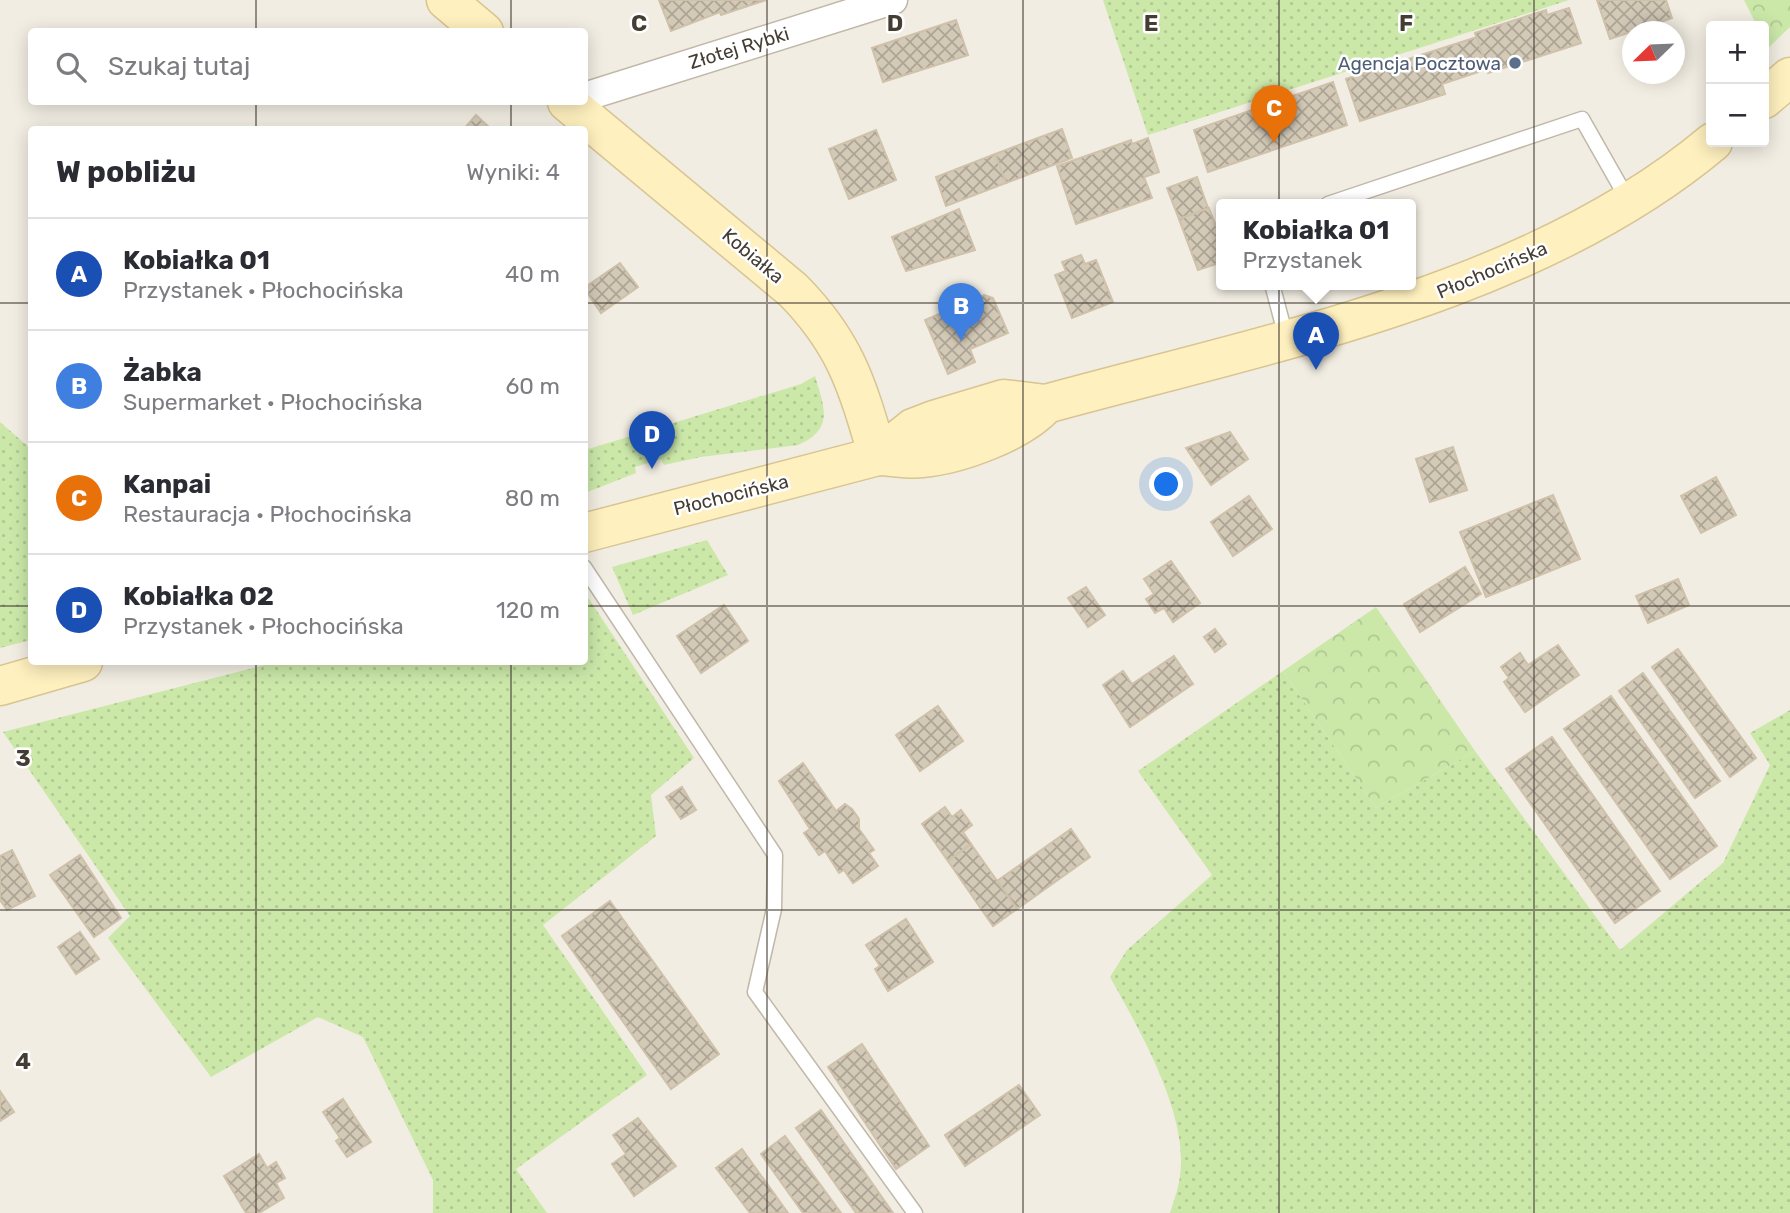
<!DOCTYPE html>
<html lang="pl">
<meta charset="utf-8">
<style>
body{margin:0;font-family:Rubik,sans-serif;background:#f2f2f3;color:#2b2b33}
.controls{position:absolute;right:21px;top:21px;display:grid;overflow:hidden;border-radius:7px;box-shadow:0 4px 18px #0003}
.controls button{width:63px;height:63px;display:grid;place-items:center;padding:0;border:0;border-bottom:2px solid #e1e1e2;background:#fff;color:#2b2b33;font:35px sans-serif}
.compass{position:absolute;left:1622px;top:21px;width:63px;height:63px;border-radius:50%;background:#fff;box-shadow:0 4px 18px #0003;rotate:247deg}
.you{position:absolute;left:1167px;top:485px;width:24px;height:24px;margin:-18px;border:5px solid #fff;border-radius:50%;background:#1a73e8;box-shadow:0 0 0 10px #1a73e833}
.badge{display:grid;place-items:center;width:46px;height:46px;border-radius:50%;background:#ff330c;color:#fff;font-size:23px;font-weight:700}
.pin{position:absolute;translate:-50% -58px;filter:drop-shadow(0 2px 4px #0008)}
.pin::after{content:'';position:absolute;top:37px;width:24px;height:21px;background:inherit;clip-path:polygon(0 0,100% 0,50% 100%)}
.popup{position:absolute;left:1216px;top:199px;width:200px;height:91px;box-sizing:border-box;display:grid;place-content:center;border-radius:7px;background:#fff;filter:drop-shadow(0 2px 5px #0005);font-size:23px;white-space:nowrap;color:#7c7c81}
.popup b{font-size:26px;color:#2b2b33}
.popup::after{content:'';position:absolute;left:50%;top:100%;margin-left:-14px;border:14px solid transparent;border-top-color:#fff}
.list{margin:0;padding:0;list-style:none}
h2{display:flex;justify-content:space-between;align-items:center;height:91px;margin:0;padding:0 28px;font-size:30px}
h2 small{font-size:23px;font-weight:400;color:#7c7c81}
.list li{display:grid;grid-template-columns:46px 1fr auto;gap:21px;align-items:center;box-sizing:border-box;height:112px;padding:0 28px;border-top:2px solid #e1e1e2}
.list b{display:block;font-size:26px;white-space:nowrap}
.list p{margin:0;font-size:23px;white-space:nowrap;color:#7c7c81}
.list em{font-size:23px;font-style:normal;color:#7c7c81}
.icon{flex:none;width:38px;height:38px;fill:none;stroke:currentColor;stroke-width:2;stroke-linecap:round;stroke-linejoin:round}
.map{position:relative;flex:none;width:1790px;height:1213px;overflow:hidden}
.search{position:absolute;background:#fff;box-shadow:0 4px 18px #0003;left:28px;top:28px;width:560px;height:77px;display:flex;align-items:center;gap:18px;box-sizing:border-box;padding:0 24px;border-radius:7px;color:#7c7c81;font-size:26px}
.panel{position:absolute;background:#fff;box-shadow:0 4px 18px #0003;left:28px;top:126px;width:560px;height:539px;border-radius:7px}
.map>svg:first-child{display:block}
.grass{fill:url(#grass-dots)}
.forest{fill:url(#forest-crowns)}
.building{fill:url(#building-cross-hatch);stroke:#cfc1aa;stroke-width:2}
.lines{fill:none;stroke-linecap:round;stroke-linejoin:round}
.lane-casing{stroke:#c0b8a8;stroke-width:17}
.street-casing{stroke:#c0b8a8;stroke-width:31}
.secondary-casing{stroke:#d7c592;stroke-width:41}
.lane{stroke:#fff;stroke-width:14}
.street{stroke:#fff;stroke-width:28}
.secondary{stroke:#fff0bf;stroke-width:38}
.grid{fill:none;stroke:#433d33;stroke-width:2;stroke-opacity:0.55}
.service-dot{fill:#5c6f8a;stroke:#fff;stroke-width:2.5}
.labels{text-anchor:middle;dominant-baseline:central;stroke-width:5;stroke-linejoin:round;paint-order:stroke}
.street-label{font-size:19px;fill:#433d33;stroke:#fff}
.service-label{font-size:19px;fill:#4e5e75;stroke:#fff;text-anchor:end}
.grid-label{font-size:23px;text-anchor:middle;font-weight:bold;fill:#433d33;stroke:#fff;stroke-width:5;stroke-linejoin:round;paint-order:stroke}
</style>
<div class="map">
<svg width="1790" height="1213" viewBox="0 0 1790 1213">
<defs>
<pattern id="grass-dots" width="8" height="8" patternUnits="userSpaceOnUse" patternTransform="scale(1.75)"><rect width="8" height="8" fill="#cbe8a9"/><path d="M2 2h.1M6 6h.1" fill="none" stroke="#b0c892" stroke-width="1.8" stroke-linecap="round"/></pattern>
<pattern id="forest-crowns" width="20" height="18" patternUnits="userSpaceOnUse" patternTransform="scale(1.75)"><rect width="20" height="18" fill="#cbe8a9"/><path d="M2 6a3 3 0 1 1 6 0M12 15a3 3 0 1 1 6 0" fill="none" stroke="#b0c892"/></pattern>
<pattern id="building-cross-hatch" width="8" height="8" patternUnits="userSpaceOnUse" patternTransform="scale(1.75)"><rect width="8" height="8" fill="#d3c9b7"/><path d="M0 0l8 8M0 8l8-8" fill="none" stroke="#ada495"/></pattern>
</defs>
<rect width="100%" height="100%" fill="#f2ede2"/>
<g class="grass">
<path d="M1103,0H1569L1148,135Z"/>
<path d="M815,376C824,407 835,429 798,445L701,457L664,465L661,459L635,467L636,473L585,493V450L801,384Z"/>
<path d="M0,422L32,450L31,640L0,648Z"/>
<path d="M707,540L728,575L633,615L612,567Z"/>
<path d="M585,593L694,758L651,795L656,836L543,925L647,1075L516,1169L547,1213H433V1180L363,1037L318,1017L211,1077L108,938L130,916L3,732L276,662H584Z"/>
<path d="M1283,671L1376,808L1475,751L1620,950L1723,863L1770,765L1750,733L1790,710V1213H1170C1173,1203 1177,1192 1179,1182C1192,1119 1140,1031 1110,977L1127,950L1212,875L1138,771Z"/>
</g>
<g class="forest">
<path d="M1744,0H1790V27L1767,49L1764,26H1757Z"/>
<path d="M1376,607L1475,751L1376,808L1283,671Z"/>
</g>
<g class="building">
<path d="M659,0H766L721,15L720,12L671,31Z"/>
<path d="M1597,0H1666L1672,18L1610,39Z"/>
<path d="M1569,8L1581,43L1488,73L1475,33L1546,10L1547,15Z"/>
<path d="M956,20L968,55L883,82L872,48Z"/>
<path d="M1477,37L1487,69L1442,84L1445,94L1360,121L1346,79Z"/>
<path d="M1333,82L1347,125L1208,172L1194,130Z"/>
<path d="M476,115L492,130H463Z"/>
<path d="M1062,129L1072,158L1006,183L995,154Z"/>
<path d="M876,130L896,180L849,199L829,149Z"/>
<path d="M1148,138L1159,172L1144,177L1152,198L1076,224L1057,166L1131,140L1132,144Z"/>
<path d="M995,154L1006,183L946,206L936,177Z"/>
<path d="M1197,177L1208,208L1179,219L1167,188Z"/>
<path d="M1209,208L1222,241V262L1198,270L1179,219Z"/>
<path d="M959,209L975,250L906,271L892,237Z"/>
<path d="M1081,255L1085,264L1096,260L1113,302L1072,318L1055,275L1066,271L1062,262Z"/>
<path d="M620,263L638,287L601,313L584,288Z"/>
<path d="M984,295L993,298L1008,333L970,349L975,362L948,374L925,320Z"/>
<path d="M1230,432L1248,459L1211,485L1186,448Z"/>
<path d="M1453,447L1467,490L1430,502L1416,459Z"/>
<path d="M1716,477L1736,515L1701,533L1681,496Z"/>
<path d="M1553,495L1580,559L1486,597L1460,532Z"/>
<path d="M1249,496L1272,529L1233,556L1211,522Z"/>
<path d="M1171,561L1200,603L1173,622L1164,608L1155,613L1146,599L1154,594L1144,579Z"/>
<path d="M1465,567L1481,594L1420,632L1404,604Z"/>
<path d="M1678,579L1689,605L1648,623L1636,596Z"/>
<path d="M1086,587L1105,615L1088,627L1068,598Z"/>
<path d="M724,605L748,641L701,673L677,636Z"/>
<path d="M1215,629L1226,644L1215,652L1204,637Z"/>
<path d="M1558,645L1579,675L1525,712L1504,682L1509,678L1501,667L1520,653L1528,665Z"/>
<path d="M1678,649L1756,758L1730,777L1652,667Z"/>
<path d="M1174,656L1193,684L1130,727L1103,685L1123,671L1132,684Z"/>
<path d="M1643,673L1720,781L1695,798L1619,691Z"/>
<path d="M1611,696L1717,846L1670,879L1564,729Z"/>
<path d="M938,706L963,741L920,771L896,735Z"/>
<path d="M1552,737L1660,891L1615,923L1506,769Z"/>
<path d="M803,763L836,811L845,804L852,809L859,819V829L874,850L869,853L878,866L853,883L844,870L839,873L825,851L819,855L804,833L810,829L779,781Z"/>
<path d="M682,787L696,810L681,819L666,797Z"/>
<path d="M945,807L952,817L961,810L972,825L963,832L971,844L948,861L922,824Z"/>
<path d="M1071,829L1090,857L1017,909L997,881Z"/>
<path d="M971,844L1017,909L993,926L948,861Z"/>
<path d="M12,850L35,896L7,910L0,900V856Z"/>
<path d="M80,855L121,918L94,937L50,875Z"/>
<path d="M610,901L719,1054L671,1089L562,936Z"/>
<path d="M906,919L933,962L888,991L875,969L880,966L866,945Z"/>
<path d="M80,932L99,959L76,974L58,947Z"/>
<path d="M862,1044L929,1146L896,1169L828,1067Z"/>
<path d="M1019,1085L1040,1115L965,1166L945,1135Z"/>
<path d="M0,1091L14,1112L0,1121Z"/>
<path d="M343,1099L371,1142L347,1157L336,1141L340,1138L323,1112Z"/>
<path d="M821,1110L893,1213H856L796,1128Z"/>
<path d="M638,1118L676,1166L634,1196L612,1164L626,1154L613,1135Z"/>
<path d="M785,1136L841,1213H803L761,1154Z"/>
<path d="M742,1149L788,1213H750L716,1168Z"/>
<path d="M259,1154L267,1168L276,1162L285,1178L276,1183L284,1198L259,1213H246L224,1176Z"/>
</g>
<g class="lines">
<g class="lane-casing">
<g id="lane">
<path d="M1328,204L1582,119L1628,200"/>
<path d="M1272,284L1286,337"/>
<path d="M584,567L775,855L774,909L755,992L915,1213"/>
</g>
</g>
<g class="street-casing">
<path id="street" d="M584,97L893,0"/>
</g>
<g class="secondary-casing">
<g id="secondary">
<path d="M446,0L484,32"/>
<path d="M1764,99L1790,77"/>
<path d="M567,102L793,290C846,344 857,385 878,456"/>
<path d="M878,456L913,428L934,420L1004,399L1046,404C1268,343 1533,293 1713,142"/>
<path d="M584,533L878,456C892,456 908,460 922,458C958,455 1022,432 1046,404"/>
<path d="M0,686L83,662"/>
</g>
</g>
<use href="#lane" class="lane"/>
<use href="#street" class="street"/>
<use href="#secondary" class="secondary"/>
</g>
<path class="grid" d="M256,0V32M511,0V32M767,0V1213M1023,0V1213M1279,0V1213M1534,0V1213M256,102V130M511,102V130M0,303H32M584,303H1790M0,606H32M584,606H1790M256,662V1213M511,662V1213M0,910H1790"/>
<circle class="service-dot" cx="1515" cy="63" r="7"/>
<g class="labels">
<g class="street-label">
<text transform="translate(739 48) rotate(-17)">Złotej Rybki</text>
<text transform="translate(753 256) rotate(40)">Kobiałka</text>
<text transform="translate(1492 270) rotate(-23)">Płochocińska</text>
<text transform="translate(731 495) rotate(-14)">Płochocińska</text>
</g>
<g class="service-label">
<text x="1501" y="63">Agencja Pocztowa</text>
</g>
</g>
<g class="grid-label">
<text x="639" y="31">C</text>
<text x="895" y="31">D</text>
<text x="1151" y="31">E</text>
<text x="1406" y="31">F</text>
<text x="23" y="766">3</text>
<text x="23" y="1069">4</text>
</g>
</svg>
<div class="controls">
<button>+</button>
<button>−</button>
</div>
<svg class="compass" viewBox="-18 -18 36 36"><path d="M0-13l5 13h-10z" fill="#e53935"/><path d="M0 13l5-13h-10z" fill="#7c7c81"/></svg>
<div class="you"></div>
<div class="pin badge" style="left:1316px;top:370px;background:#1a4fb4">A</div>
<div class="popup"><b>Kobiałka 01</b>Przystanek</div>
<div class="pin badge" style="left:961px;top:341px;background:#3f7fe0">B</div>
<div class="pin badge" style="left:1274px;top:143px;background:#e8710a">C</div>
<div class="pin badge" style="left:652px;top:469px;background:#1a4fb4">D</div>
<div class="search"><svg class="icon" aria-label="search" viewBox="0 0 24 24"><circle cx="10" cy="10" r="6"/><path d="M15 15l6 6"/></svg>Szukaj tutaj</div>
<section class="panel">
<h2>W pobliżu<small>Wyniki: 4</small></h2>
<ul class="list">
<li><span class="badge" style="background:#1a4fb4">A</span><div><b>Kobiałka 01</b><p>Przystanek · Płochocińska</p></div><em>40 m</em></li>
<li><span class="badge" style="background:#3f7fe0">B</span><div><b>Żabka</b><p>Supermarket · Płochocińska</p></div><em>60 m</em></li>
<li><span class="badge" style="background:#e8710a">C</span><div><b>Kanpai</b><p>Restauracja · Płochocińska</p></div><em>80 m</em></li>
<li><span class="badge" style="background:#1a4fb4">D</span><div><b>Kobiałka 02</b><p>Przystanek · Płochocińska</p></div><em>120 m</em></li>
</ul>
</section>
</div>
